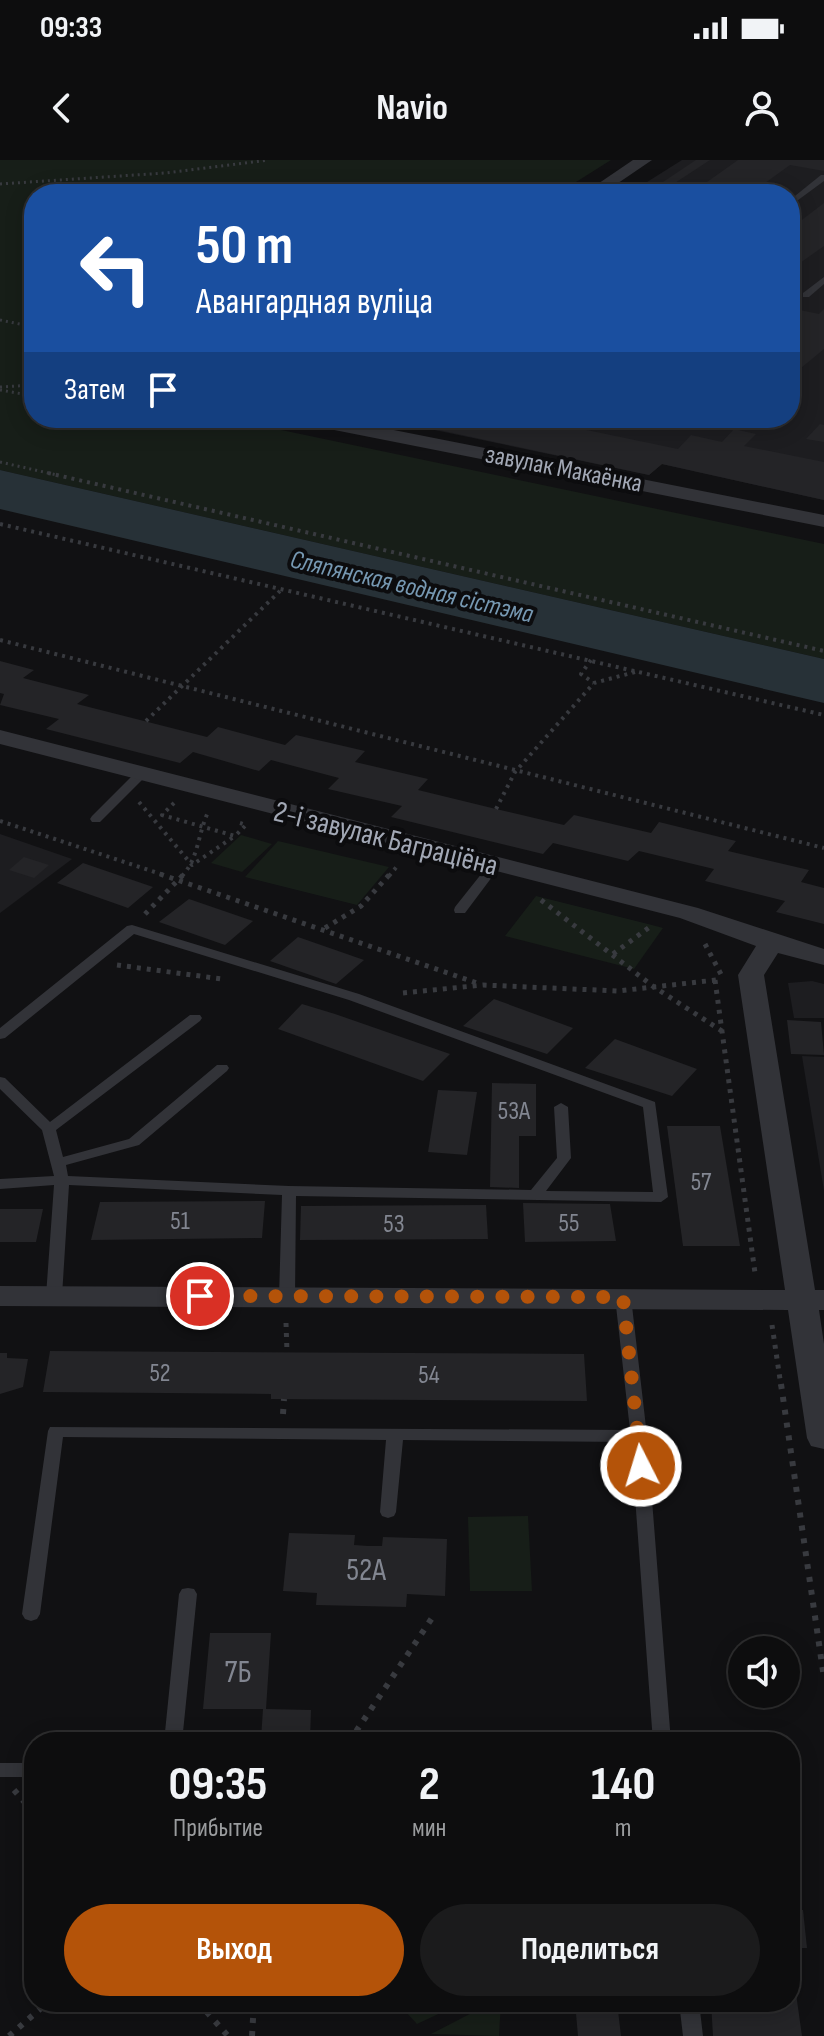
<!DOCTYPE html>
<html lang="ru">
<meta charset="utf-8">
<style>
body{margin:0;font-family:"Sofia Sans Condensed",sans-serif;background:#1b1b1c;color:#f1f3f6;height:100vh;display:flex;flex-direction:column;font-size:30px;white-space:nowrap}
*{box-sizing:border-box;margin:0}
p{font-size:26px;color:#9a9c9e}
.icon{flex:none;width:44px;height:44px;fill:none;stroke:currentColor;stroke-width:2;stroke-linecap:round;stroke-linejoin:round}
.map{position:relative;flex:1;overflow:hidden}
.drawer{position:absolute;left:24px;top:1572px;width:776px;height:280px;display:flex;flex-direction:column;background:#0d0d0e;border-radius:32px;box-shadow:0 4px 20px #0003,0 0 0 2px #2d2d2e}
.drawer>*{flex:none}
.banner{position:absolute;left:24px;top:24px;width:776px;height:244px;border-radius:32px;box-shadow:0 4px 20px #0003,0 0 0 2px #2d2d2e;background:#1a4fa0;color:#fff;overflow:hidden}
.tools{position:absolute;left:728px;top:1476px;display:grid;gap:16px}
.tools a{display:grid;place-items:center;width:72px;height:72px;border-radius:50%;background:#0d0d0e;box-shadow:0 4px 20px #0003,0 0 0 2px #2d2d2e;font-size:40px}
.pin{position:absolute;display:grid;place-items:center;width:68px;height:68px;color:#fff;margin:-34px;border:4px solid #fff;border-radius:50%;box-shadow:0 2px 8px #0007}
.me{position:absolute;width:88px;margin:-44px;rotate:355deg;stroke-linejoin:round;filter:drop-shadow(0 0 6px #0008)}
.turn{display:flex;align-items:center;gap:28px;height:168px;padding:0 40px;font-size:36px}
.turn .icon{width:104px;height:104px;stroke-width:2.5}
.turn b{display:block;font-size:56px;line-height:68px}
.then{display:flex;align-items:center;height:76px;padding:0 40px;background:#0003;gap:16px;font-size:30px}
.eta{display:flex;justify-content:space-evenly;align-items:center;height:136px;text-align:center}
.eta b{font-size:48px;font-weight:700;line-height:56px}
.cta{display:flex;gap:16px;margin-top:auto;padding:16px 40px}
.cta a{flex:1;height:92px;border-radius:48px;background:#b45309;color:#fff;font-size:32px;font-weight:700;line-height:92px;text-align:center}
.cta a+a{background:#1b1b1c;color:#f1f3f6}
.status{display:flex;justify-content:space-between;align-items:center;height:56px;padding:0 40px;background:#0d0d0e;direction:ltr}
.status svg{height:22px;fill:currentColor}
header{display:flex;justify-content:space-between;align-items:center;height:104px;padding:0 40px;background:#0d0d0e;font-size:36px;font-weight:700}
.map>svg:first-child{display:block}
.built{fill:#1d1d20}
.green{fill:#171e18}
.water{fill:#273137}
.building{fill:#242427}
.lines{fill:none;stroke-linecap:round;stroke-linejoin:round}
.path-far3{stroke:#383a3f;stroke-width:3;stroke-dasharray:2 4;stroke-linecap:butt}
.path-far2{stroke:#383a3f;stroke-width:4;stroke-dasharray:3 5;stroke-linecap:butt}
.path-far1{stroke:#383a3f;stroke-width:5;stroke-dasharray:4 6;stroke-linecap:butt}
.path{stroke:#383a3f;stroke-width:6;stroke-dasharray:5 8;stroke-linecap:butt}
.lane{fill:#323338;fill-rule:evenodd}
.street{fill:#323338;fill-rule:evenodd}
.route{stroke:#b45309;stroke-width:14;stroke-dasharray:0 25.2}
.labels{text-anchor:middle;stroke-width:8;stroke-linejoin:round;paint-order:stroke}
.far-street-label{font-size:26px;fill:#a2a8b5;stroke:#0c0c0e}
.far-water-label{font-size:26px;font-style:italic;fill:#7698b2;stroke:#0c0c0e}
.number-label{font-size:26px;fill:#828691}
.street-label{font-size:30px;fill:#a2a8b5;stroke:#0c0c0e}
.near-number-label{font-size:32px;fill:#828691}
</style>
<div class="status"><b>09:33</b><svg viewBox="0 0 49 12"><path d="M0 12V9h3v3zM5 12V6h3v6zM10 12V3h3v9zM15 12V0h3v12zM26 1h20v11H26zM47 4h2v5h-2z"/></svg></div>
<header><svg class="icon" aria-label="back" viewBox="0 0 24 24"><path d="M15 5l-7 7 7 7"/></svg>Navio<svg class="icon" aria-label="person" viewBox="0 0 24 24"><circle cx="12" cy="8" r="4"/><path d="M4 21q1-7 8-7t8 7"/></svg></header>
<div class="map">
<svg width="824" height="1876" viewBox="0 0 824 1876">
<rect width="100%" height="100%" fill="#111113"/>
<g class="built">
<path d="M682,0H824V340L662,304L649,315L377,258H790V34H628Z"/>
<path d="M0,674L72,699L0,753Z"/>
<path d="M812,821L824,824V858H794L788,823Z"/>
<path d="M802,896L824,897V1031Z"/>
</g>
<g class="green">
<path d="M0,0H611L557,34H34V258H224L824,384V499L0,310Z"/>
<path d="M241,675L272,684L242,712L211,703Z"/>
<path d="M278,681L389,707L357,745L245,717Z"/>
<path d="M536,736L652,765L663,768L634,809L505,776Z"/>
<path d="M528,1356L532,1431H470L468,1357Z"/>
<path d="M397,1842H464L417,1864Z"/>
<path d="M493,1842H501L499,1876L431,1874Z"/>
</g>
<path class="water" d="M0,310L824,499V543L0,349Z"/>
<g class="building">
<path d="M696,0H710L658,34H645Z"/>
<path d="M738,0H824V11L790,5L750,34H690Z"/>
<path d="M824,43V86L790,110V69Z"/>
<path d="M790,148L819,154L824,149V189L790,217Z"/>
<path d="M383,258H529L678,289L691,275L722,282L734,269L756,274L744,286L824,302V340L662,304L649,315Z"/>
<path d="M820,264L824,265V282L806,279Z"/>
<path d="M0,501L34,510L23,518L89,535L77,544L207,577L218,567L285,585L296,575L365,591L355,602L428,619L418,630L496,649L564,665L574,655L651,673L659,662L736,681L728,691L809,710L801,722L824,728V764L776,752L785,741L705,721L714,709L639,691L628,701L553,683L543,694L391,657L402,646L328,629L339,618L271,600L259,611L193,592L180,603L46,569L59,559L0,545L4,534L0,533Z"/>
<path d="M24,697L49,705L34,718L9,710Z"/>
<path d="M83,703L153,727L128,748L57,723Z"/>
<path d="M189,739L253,761L225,785L159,762Z"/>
<path d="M298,777L364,800L336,824L270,801Z"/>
<path d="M494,839L573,868L547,894L463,866Z"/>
<path d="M302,844L335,854L450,894L423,921L278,869Z"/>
<path d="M787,860L821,862L824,895L791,894Z"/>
<path d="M615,879L697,909L672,936L585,908Z"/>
<path d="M492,923L536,924V976H519V1028L490,1027Z"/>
<path d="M438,930L477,932L467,995L428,992Z"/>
<path d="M667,966H720L740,1086H683Z"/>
<path d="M265,1041L262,1078L91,1080L100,1042Z"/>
<path d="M523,1043L610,1044L616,1081L525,1082Z"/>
<path d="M486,1045L488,1079L300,1080L301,1046Z"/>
<path d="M0,1049H43L36,1082H0Z"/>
<path d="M50,1191L584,1194L587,1241L271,1239V1234L43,1232Z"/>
<path d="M0,1193H7V1198L28,1199L23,1227L0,1234Z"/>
<path d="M289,1373L355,1375L354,1385L368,1386H382L383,1377L447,1379L445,1436L407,1434L406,1447L316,1445L317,1433L283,1431Z"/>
<path d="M210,1473H271L266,1549L311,1550L310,1580L261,1579L263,1549H203Z"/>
<path d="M790,1750H803L807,1788H790Z"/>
<path d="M790,1791L802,1876H713L711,1842H790Z"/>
<path d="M575,1842H617L621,1876H578Z"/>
</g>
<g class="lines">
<g class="path-far3">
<path d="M0,24L165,13L268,0"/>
<path d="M0,160L34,167"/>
<path d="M0,227L34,225"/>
<path d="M0,230L34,236"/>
<path d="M147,258H183"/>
<path d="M254,258L285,265"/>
<path d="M0,302L57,315"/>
</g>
<g class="path-far2">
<path d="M48,313L824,491"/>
<path d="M0,364L824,555"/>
<path d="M0,480L824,688"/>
<path d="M591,500L581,514L594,523"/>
<path d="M146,561L280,431"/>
<path d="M139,642L192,705L235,676"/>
<path d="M174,643L162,655L235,676L246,665L240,663"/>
<path d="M496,649L515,612L594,523L635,512"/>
<path d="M0,661L167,716"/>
<path d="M182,716C199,698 198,672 209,650"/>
<path d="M389,716L399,704"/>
</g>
<g class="path-far1">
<path d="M160,714L480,824"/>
<path d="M541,740L654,827L722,871"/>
<path d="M145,754L184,714"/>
<path d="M325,768L361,746L390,714"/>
<path d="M705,784L723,818"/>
<path d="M613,794L651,766"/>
<path d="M117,805L222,819"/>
<path d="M715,820L755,1113H752"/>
<path d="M403,833L483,825L618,831L716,820"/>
<path d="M286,1163L287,1192"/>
<path d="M772,1165L781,1226"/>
</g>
<g class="path">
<path d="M781,1224L824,1518"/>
<path d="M283,1254L284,1239"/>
<path d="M349,1582L434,1455"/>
<path d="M14,1630L34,1653"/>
<path d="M198,1842L228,1876"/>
<path d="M9,1876L48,1842"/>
<path d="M252,1876L254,1842"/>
</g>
<g class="lane">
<path d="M821,15H824V21L790,46V40Z"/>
<path d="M824,117V124L809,137H803V133Z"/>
<path d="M140,611L144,612V618L100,662H92L90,659L92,656L136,612Z"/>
<path d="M494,702L500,706L498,709L465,753H455L454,750L455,747L490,703Z"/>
<path d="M132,765L359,834L655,942L668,1037L661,1042L296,1036L295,1137L287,1142L279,1137L282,1035L69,1025L62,1136L59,1140H49L46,1136L54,1025L0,1029V1019L54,1016L42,970L0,929V917L5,918L50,962L190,855H200L202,858L200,861L56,970L63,997L129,979L217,905H227L229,908L227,911L139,985L66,1005L68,1016L289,1026L531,1030L557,998L554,947L561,943L568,947L571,998L546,1031L653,1032L643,947L349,840L134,774L5,878L0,879V868L127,766Z"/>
<path d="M623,1132L631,1137L647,1276L671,1582H653L631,1282L403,1280L396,1352L394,1356L388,1358L382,1356L380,1352L386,1280L63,1277L40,1454L37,1459L31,1461L25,1459L22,1454L48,1271L50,1267L630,1270L615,1137Z"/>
<path d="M188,1428L194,1429L197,1434L182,1582H164L179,1434L182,1429Z"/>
<rect x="0" y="1603" width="34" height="14"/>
<path d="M679,1842H699L703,1876H683Z"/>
</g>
<g class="street">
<path d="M633,0H652L602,34H583Z"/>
<path d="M295,258H333L824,355V367L304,264Z"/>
<path d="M0,570L698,748L824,789V805L778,793L764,815L815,1130H824V1150H819L824,1184V1289L811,1286L807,1278L788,1150L0,1146V1126L785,1130L738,815L756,786L680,758L0,584Z"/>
</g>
</g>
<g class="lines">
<path class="route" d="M200,1136L623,1137L641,1306"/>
</g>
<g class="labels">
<g class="far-street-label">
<text transform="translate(564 308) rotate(11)" y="9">завулак Макаёнка</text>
</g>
<g class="far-water-label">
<text transform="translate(412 426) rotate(13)" y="9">Сляпянская водная сістэма</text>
</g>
<g class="number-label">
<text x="514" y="959">53А</text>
<text x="701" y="1030">57</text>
<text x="180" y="1069">51</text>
<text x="569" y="1071">55</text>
<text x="394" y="1072">53</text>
<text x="160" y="1221">52</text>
<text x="429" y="1223">54</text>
</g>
<g class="street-label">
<text transform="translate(386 678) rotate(14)" y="10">2-і завулак Баграціёна</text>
</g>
<g class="near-number-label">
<text x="366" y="1420">52А</text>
<text x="238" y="1522">7Б</text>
</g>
</g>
</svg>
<div class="tools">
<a><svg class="icon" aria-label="sound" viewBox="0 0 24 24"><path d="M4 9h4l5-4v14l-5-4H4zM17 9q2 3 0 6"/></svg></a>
</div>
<div class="pin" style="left:200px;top:1136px;background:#d93025"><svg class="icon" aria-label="arrive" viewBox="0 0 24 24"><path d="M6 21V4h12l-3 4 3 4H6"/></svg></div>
<svg class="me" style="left:641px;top:1306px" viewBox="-20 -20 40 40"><circle r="17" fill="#b45309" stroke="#fff" stroke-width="3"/><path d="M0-11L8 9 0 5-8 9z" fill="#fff"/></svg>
<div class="banner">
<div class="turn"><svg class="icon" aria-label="left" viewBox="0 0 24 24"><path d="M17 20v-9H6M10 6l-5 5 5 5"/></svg><div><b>50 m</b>Авангардная вуліца</div></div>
<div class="then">Затем<svg class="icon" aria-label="arrive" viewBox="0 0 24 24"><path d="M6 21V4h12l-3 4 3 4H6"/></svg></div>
</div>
<section class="drawer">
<div class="eta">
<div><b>09:35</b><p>Прибытие</p></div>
<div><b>2</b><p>мин</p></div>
<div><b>140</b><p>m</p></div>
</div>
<div class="cta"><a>Выход</a><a>Поделиться</a></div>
</section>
</div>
